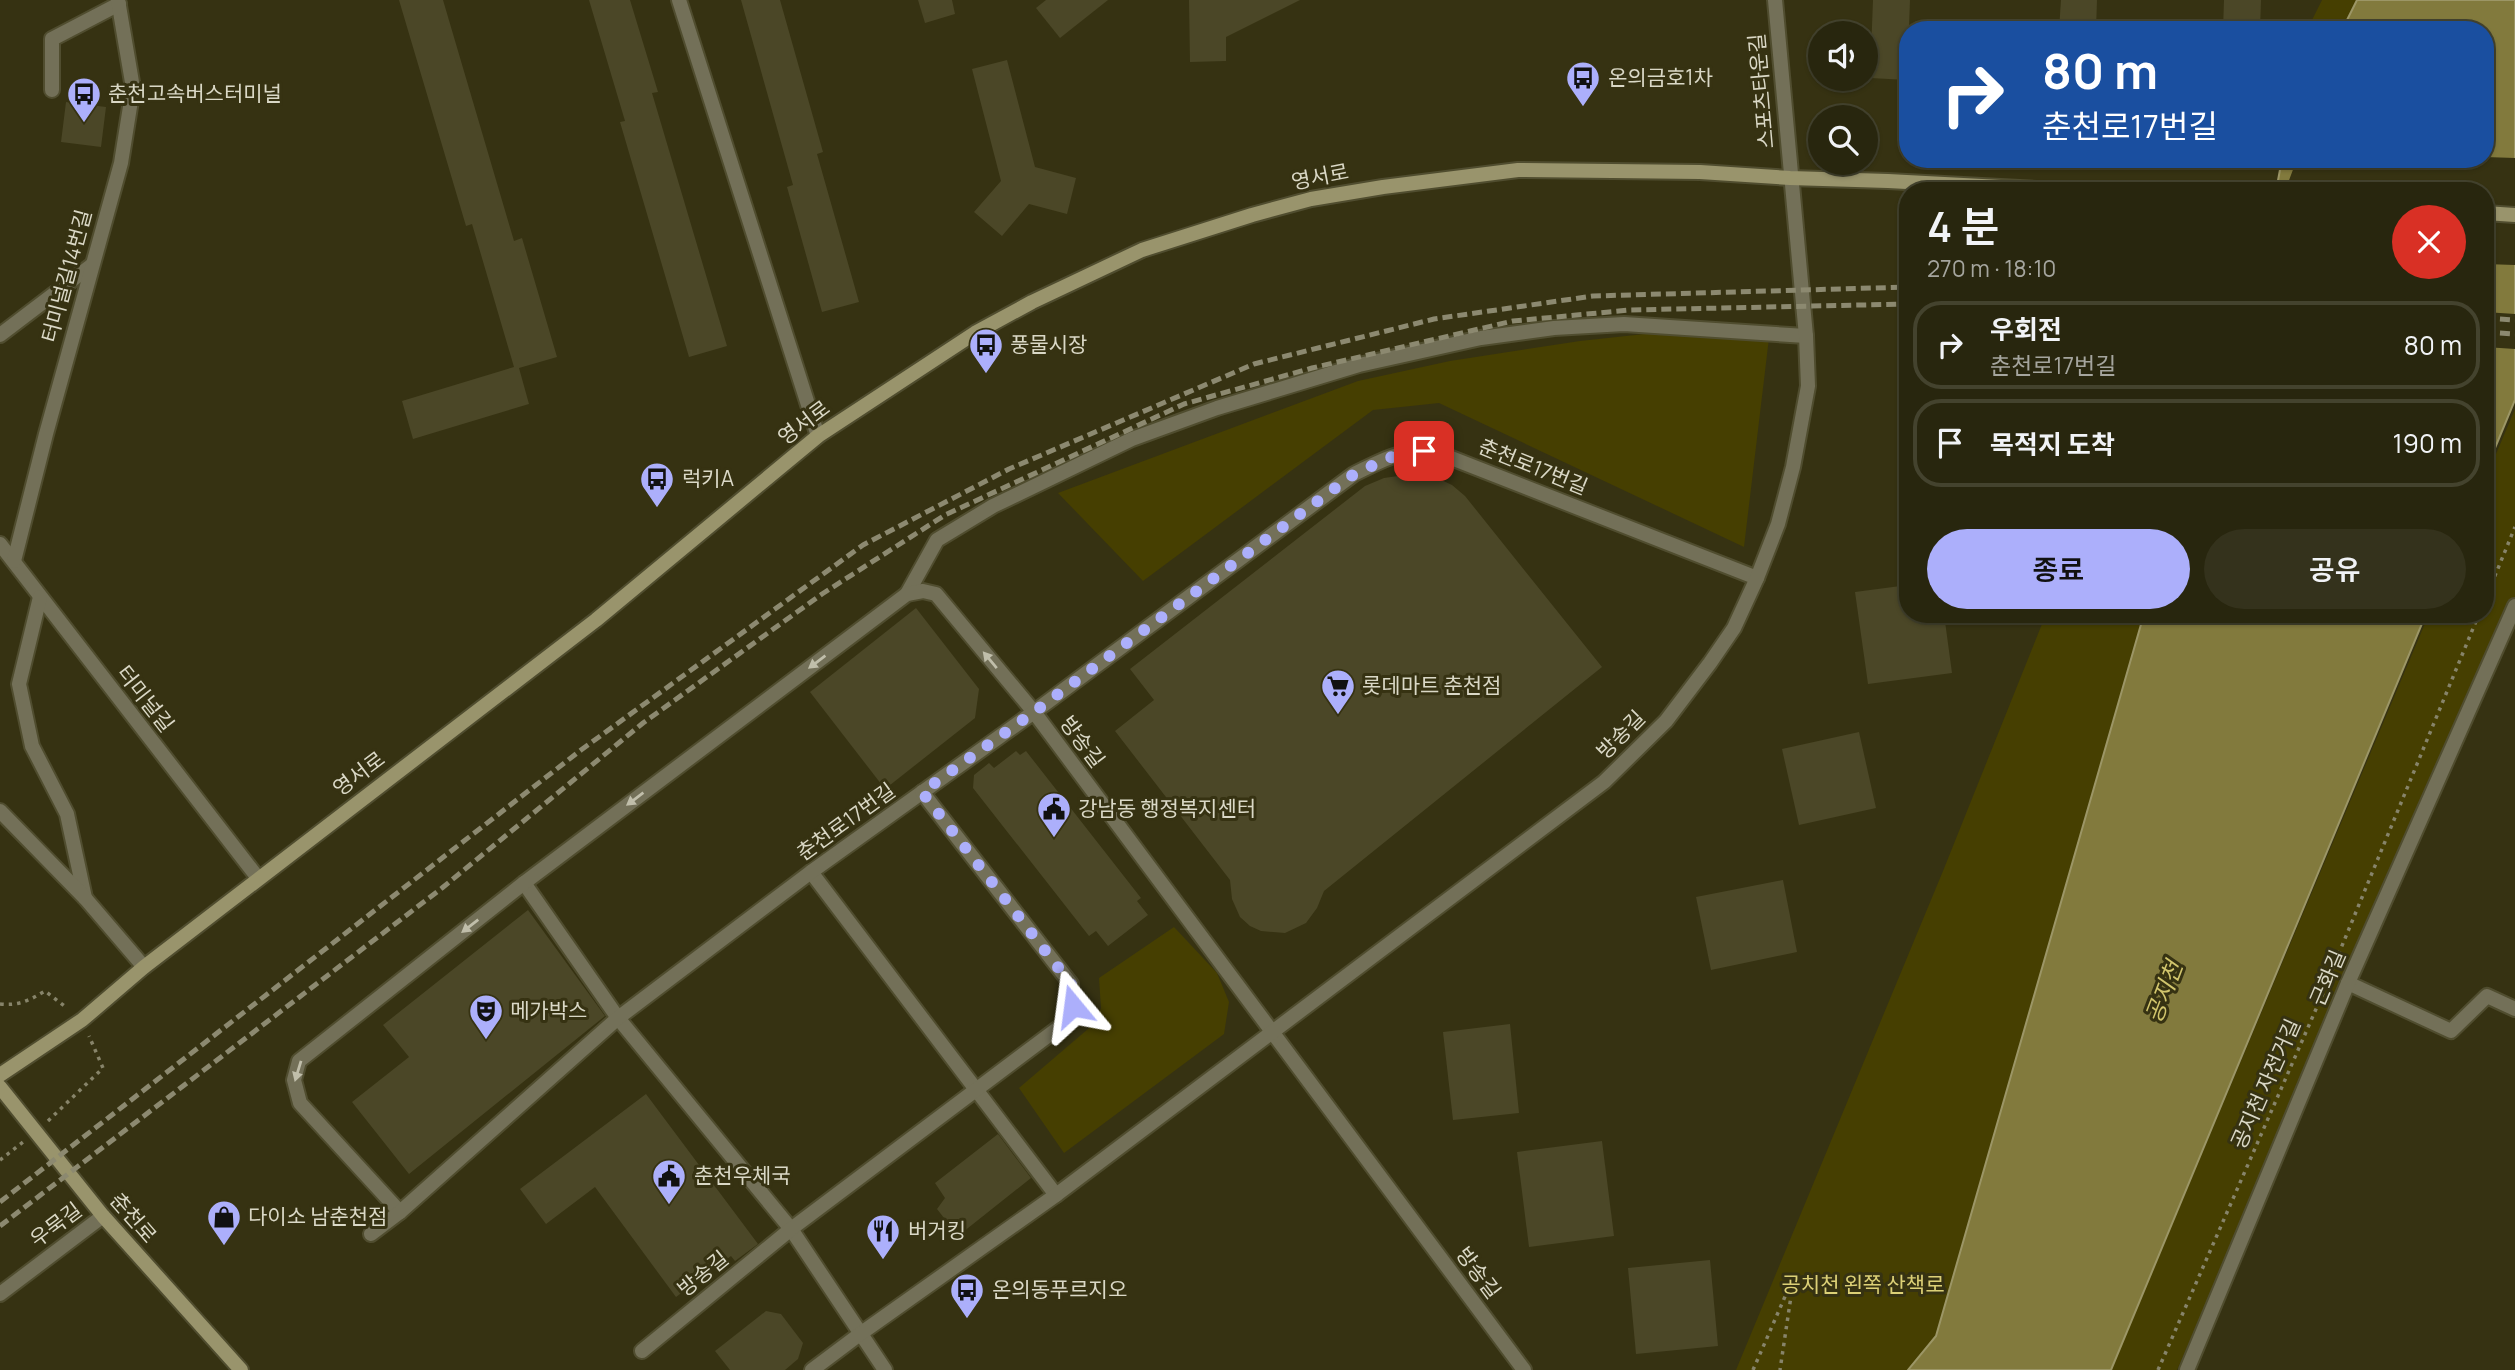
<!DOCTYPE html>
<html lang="ko">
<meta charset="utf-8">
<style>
body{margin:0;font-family:Manrope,"Noto Sans KR",sans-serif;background:#34321c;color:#f1f3f6;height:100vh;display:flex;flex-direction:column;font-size:26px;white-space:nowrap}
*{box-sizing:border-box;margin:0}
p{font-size:23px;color:#a5a59e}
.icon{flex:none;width:38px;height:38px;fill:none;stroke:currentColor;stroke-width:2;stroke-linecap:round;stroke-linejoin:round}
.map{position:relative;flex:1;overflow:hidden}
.sheet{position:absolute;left:1899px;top:182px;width:595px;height:441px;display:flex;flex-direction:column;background:#28260e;border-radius:28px;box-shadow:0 2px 5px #0004,0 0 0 2px #44432e}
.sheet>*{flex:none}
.banner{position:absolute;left:1899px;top:21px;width:595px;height:147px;border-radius:28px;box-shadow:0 2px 5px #0004,0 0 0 2px #44432e;background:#1a4fa0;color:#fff;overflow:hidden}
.fabs{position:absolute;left:1808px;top:21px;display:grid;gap:14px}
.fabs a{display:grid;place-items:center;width:70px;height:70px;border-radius:50%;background:#28260e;box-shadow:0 2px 5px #0004,0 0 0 2px #44432e;font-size:35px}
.pin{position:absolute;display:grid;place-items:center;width:60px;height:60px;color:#fff;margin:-30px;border-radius:14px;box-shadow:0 4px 10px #0006}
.me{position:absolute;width:77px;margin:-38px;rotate:344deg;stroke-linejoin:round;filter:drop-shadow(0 0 5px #0008)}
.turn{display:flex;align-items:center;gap:24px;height:147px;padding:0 28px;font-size:32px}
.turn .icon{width:91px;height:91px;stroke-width:2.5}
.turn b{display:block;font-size:49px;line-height:60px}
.round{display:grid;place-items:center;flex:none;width:74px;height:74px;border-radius:37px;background:#34321c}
.head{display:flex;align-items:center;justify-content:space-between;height:119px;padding:0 28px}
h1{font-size:42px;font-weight:600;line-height:52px}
.action{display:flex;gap:14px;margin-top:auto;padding:14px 28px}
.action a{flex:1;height:80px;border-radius:42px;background:#acaffb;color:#111;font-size:28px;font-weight:600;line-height:80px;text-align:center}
.action a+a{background:#34321c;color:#f1f3f6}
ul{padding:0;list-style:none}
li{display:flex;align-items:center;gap:21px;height:88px;margin:0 14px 10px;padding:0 14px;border:4px solid #44432e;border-radius:28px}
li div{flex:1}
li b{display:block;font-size:26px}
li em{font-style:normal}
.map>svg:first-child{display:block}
.green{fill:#463f01}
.water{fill:#827a3d;stroke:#9c9666;stroke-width:2}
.pier{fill:#363212}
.building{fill:#4b4727}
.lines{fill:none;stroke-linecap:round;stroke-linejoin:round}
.street-casing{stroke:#504d2f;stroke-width:18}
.secondary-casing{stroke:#504d2f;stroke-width:18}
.path{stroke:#87846a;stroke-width:3.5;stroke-dasharray:3.5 5;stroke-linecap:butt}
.street{stroke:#737058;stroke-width:14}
.secondary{stroke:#99946c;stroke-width:14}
.rail{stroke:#8c8970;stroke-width:5;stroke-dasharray:10 5;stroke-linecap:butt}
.oneway{fill:#c0beaa}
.route{stroke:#acaffb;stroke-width:12;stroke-dasharray:0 21.6}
.labels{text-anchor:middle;stroke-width:6;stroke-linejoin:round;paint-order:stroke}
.poi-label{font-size:21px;fill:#dad8c6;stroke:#363212;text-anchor:start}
.street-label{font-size:21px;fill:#dad8c6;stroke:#363212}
.park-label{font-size:21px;fill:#dcd076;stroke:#363212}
.water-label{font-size:23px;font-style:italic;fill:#d2c66d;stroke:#363212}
</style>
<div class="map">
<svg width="2515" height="1370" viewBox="0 0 2515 1370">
<rect width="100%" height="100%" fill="#363212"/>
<g class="green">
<path d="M2322,0H2357L2342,30H2307Z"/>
<path d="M1691,329L1769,338L1744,547L1439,403L1373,410L1143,581L1058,493L1358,381L1450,361L1580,341Z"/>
<path d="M2515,409V606L2177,1370H2111L2429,614H2485V480Z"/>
<path d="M2046,614H2144L1936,1336L1908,1370H1736L1943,871Z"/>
<path d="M1174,927L1217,973L1229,1002L1224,1034L1064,1153L1019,1088L1095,1023L1101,1008L1099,978Z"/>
</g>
<g class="water">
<path d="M2357,0H2515V400L2485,472V191H2276L2282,159H2485V30H2342Z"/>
<path d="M2144,614H2426L2111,1370H1908L1936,1336Z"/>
</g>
<g class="pier">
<path d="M2485,157L2515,158V265L2485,264V191H2285L2297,159H2485Z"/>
<path d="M2485,312L2515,314V349L2485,347Z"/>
</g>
<g class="building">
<path d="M399,0H443L514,241L522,238L557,357L519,368L529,404L413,439L402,401L514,367L472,224L466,226Z"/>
<path d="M589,0H630L658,92L652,93L727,346L689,357L620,122L625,121Z"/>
<path d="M741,0H780L823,152L817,154L859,302L822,312L787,187L793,185Z"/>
<path d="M918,0H952L955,14L925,23Z"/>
<path d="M1046,0H1108L1060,38L1036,8Z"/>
<path d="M1189,0H1300L1226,37V61L1190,62Z"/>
<path d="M1873,0H1910L1907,80L1870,78Z"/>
<path d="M2061,0H2097L2096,30H2059Z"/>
<path d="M2224,0H2261L2260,30H2223Z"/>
<path d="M1007,60L1035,167L1076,178L1067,214L1029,204L1002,236L974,212L1001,181L972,69Z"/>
<path d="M66,102L106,107L101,147L61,142Z"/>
<path d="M1412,474L1437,478L1452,485L1465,496L1602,667L1324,891L1317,908L1306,923L1285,933L1261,931L1250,926L1240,917L1232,899L1230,880L1115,731L1154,700L1130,669L1365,486L1384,478Z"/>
<path d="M1908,585V614H1944L1952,673L1868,684L1855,592Z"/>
<path d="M916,608L979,689L975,718L885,789L810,692Z"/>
<path d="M1859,732L1876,808L1799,825L1782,749Z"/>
<path d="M1016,751L1020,755L1026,751L1141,898L1137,901L1148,915L1108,946L1096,931L1089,936L973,788L974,775L989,763L994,768Z"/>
<path d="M1783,880L1797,952L1711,970L1696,897Z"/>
<path d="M528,910L605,1016L409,1174L352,1102L409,1057L383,1025Z"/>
<path d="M1510,1024L1519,1113L1453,1120L1443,1032Z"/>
<path d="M646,1094L758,1244L735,1261L731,1256L676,1297L595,1187L546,1224L520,1189Z"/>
<path d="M998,1134L1031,1178L958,1236L937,1209L945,1198L935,1183Z"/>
<path d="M1602,1141L1614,1236L1529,1247L1517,1152Z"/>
<path d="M1710,1260L1718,1346L1636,1354L1628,1268Z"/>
<path d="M766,1311L781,1314L803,1343L798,1359L785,1370H730L715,1351Z"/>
</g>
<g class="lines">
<g class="street-casing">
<g id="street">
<path d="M679,0L818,436"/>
<path d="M52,90V39L119,4"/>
<path d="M0,335L92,265"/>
<path d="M0,544L258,878"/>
<path d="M14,561L46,434L121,163L133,88L118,0"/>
<path d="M907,594L937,540L993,506L1132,439L1217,408L1359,365L1481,338L1554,328L1624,324L1806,336"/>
<path d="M40,597L19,684L32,746L67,814L85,898"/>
<path d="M0,811L85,898L144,967"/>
<path d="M811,872L1056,1195"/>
<path d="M524,883L618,1018L791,1229L885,1370"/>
<path d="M2348,983L2451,1031L2487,996L2515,1009"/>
<path d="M400,1212L300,1103L294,1080L299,1061L524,883L907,594L923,591L936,594L1034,712L1524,1370"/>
<path d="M371,1234L400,1212L618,1018L811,872L1034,712L1354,474C1385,459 1405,446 1441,454L1757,578"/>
<path d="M0,1294L103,1216"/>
<path d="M642,1351L791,1229L1061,1026L1073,1006L1071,984L922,792"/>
<path d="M812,1370L860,1334L1056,1195L1604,782L1666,721L1710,663L1734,628L1757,578L1778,524L1793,467L1808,386L1806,336L1775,0"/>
<path d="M2187,1370L2348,983L2515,606"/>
</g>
</g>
<g class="secondary-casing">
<g id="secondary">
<path d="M2485,213L2515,215"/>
<path d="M0,1075L82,1020L144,967L596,620L818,436L975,333L1032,302L1142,250L1252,215L1311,199L1383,187L1518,170L1700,172L1790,178L1888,181L2076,191"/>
<path d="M0,1087L103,1216L241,1370"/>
</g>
</g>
<g class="path">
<path d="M2485,600L2515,527"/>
<path d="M2332,970L2479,614"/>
<path d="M0,1004C19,1006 30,1000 45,991L67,1008"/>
<path d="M48,1121L103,1068L89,1036"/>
<path d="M0,1160L23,1142"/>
<path d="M1753,1370L1794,1276L1780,1370"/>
<path d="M2158,1370L2327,984"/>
</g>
<use href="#street" class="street"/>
<use href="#secondary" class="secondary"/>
<g class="rail">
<path d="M2485,318L2515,320"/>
<path d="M2485,332L2515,334"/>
<path d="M0,1202L581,750L863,545L1009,469L1254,364L1434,319L1593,296L1908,287"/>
<path d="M0,1226L442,888L643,723L822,594L945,515L1184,404L1312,368L1513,321L1630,310L1908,304"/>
</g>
</g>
<defs><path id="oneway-solid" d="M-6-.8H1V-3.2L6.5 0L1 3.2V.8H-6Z" transform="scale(1.75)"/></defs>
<g class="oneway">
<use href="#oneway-solid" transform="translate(990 660) rotate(-130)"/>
<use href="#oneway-solid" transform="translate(817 662) rotate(143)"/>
<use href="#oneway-solid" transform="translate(635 799) rotate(143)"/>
<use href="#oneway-solid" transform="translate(470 926) rotate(142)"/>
<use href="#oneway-solid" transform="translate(298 1071) rotate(107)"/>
</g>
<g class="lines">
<path class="route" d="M1073,1006L1071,984L922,792L1034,712L1354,474L1403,452L1424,451"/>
</g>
<defs>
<g id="bus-pin" transform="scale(1.75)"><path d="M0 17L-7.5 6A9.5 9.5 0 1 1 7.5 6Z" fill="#acaffb" stroke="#363212"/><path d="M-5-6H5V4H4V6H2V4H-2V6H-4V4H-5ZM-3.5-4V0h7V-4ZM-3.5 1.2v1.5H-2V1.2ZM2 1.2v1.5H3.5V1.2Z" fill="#111"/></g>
<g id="supermarket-pin" transform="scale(1.75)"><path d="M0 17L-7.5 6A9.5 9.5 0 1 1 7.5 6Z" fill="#acaffb" stroke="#363212"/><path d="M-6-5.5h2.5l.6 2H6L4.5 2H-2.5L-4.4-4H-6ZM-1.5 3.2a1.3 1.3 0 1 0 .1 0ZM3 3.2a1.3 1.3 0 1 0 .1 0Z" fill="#111"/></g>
<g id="civic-pin" transform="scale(1.75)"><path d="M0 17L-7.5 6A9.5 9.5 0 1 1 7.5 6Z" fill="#acaffb" stroke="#363212"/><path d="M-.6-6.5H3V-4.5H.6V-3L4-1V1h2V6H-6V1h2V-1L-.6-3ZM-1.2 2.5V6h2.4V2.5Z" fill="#111"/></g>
<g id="theatre-pin" transform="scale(1.75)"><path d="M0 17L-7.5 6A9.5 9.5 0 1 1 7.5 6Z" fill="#acaffb" stroke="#363212"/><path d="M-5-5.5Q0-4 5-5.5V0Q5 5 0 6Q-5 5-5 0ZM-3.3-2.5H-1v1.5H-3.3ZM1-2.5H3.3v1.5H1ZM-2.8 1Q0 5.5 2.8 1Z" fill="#111"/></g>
<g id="shop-pin" transform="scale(1.75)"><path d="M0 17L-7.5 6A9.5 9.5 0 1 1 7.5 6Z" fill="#acaffb" stroke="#363212"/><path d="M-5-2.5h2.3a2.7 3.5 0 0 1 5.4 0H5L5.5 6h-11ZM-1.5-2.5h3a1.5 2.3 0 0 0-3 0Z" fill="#111"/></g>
<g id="restaurant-pin" transform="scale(1.75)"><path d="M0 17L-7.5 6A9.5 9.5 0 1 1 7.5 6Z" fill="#acaffb" stroke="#363212"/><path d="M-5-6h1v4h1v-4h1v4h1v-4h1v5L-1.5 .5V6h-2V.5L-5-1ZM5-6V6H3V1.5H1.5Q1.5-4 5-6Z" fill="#111"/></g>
</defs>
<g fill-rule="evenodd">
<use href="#bus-pin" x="1583" y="78"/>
<use href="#bus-pin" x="84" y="94"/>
<use href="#bus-pin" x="986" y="345"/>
<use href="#bus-pin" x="657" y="479"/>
<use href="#supermarket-pin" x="1338" y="686"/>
<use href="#civic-pin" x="1054" y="809"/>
<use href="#theatre-pin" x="486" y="1011"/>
<use href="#civic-pin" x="669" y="1176"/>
<use href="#shop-pin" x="224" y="1217"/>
<use href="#restaurant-pin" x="883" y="1231"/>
<use href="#bus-pin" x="967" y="1290"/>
</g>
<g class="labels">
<g class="poi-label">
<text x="1608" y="85">온의금호1차</text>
<text x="108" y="101">춘천고속버스터미널</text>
<text x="1010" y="352">풍물시장</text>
<text x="682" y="486">럭키A</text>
<text x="1362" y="693">롯데마트 춘천점</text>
<text x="1078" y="816">강남동 행정복지센터</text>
<text x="510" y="1018">메가박스</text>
<text x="694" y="1183">춘천우체국</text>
<text x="248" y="1224">다이소 남춘천점</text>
<text x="908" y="1238">버거킹</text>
<text x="992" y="1297">온의동푸르지오</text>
</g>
<g class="street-label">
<text transform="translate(1762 91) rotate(-95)" y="7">스포츠타운길</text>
<text transform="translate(1320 177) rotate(-11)" y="7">영서로</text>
<text transform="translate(67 276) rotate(-75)" y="7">터미널길14번길</text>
<text transform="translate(804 423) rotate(-37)" y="7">영서로</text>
<text transform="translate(1533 467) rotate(22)" y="7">춘천로17번길</text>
<text transform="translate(145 699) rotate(52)" y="7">터미널길</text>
<text transform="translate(1621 735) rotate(-45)" y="7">방송길</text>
<text transform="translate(1082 742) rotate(53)" y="7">방송길</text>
<text transform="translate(359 774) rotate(-37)" y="7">영서로</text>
<text transform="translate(846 822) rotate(-36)" y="7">춘천로17번길</text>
<text transform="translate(2328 978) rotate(-67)" y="7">근화길</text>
<text transform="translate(2266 1084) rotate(-66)" y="7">공지천 자전거길</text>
<text transform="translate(133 1218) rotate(49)" y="7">춘천로</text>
<text transform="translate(56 1225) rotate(-37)" y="7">우묵길</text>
<text transform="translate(1478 1273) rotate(53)" y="7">방송길</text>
<text transform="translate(703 1274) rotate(-39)" y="7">방송길</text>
</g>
<g class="park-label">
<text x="1863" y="1292">공치천 왼쪽 산책로</text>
</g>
<g class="water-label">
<text transform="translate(2164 992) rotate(-69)" y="8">공지천</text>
</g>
</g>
</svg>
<div class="fabs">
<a><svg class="icon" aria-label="sound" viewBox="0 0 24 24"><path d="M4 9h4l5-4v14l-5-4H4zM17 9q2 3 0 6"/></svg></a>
<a><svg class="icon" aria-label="search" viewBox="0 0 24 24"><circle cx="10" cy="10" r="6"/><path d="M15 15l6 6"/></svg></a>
</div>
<div class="pin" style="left:1424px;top:451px;background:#d93025"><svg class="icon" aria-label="arrive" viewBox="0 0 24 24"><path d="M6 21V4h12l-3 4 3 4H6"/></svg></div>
<svg class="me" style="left:1073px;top:1006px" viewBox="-20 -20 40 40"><path d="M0-17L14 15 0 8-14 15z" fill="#acaffb" stroke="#fff" stroke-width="4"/></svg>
<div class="banner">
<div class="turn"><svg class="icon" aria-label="right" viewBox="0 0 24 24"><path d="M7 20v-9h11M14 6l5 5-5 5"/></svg><div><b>80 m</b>춘천로17번길</div></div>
</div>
<section class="sheet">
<div class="head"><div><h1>4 분</h1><p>270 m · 18:10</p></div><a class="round" style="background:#d93025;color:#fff"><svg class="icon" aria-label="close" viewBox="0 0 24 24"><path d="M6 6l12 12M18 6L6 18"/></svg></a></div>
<ul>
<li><svg class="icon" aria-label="right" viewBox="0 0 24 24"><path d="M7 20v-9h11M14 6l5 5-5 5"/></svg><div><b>우회전</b><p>춘천로17번길</p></div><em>80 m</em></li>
<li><svg class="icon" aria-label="arrive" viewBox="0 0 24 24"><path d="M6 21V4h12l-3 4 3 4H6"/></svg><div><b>목적지 도착</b></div><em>190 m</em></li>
</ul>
<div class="action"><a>종료</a><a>공유</a></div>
</section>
</div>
